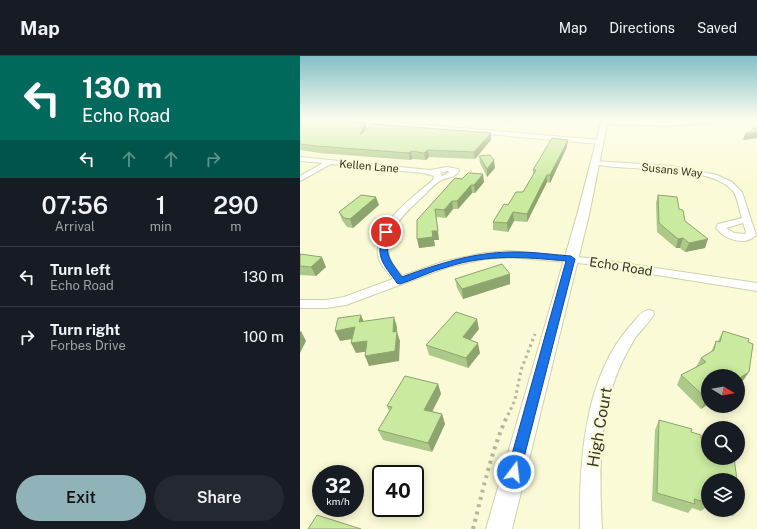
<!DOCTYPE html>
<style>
body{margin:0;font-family:"Public Sans",sans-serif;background:#242831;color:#f1f3f6;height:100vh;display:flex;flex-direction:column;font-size:15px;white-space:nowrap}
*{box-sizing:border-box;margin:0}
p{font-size:13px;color:#9ea1a6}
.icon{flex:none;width:22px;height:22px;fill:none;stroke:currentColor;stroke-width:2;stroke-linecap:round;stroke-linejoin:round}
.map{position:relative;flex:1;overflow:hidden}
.details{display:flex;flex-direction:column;background:#171b24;width:300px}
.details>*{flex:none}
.banner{background:#00695c;color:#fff;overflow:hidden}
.needle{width:26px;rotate:101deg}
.fabs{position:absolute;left:401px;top:313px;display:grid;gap:8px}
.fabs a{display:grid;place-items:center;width:44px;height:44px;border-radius:50%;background:#171b24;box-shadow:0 2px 10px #0003;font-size:20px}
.speed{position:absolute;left:12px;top:409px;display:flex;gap:8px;font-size:20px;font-weight:700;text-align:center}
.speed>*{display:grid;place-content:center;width:52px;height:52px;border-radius:50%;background:#171b24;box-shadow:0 2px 10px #0003;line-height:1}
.speed small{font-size:10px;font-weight:400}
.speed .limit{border:2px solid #111;border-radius:6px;background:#fff;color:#111}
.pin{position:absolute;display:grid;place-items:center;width:34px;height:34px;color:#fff;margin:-17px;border:2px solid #fff;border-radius:50%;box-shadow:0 1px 4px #0007}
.me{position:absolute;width:44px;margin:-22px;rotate:15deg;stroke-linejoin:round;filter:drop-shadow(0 0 3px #0008)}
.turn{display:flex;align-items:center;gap:14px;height:84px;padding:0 16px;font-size:18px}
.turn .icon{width:52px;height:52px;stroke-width:2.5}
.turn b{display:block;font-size:28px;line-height:34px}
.lanes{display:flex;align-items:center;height:38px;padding:0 16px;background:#0003;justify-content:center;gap:20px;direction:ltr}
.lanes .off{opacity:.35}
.eta{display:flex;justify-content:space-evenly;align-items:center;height:68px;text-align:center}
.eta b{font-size:24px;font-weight:600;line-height:28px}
.primary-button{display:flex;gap:8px;margin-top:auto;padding:8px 16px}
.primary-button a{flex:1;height:46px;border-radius:24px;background:#90b3ba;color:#111;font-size:16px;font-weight:600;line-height:46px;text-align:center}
.primary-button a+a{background:#242831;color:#f1f3f6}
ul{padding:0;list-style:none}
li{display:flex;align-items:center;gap:12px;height:60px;padding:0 16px;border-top:1px solid #363941}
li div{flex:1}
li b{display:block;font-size:15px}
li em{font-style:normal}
header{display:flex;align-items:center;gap:24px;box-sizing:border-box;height:56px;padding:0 20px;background:#171b24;border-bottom:1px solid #363941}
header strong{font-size:19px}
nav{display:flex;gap:22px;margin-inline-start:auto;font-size:14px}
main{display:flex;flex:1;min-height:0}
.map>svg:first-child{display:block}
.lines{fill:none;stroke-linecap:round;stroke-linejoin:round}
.minor-casing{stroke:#d0d0ac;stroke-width:2}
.tertiary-casing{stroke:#d0d0ac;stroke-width:2}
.path-far1{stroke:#b6b699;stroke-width:3;stroke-dasharray:2.5 3.5;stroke-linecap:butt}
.path{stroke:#b6b699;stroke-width:4;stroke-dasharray:3 4.5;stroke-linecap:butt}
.minor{fill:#fff;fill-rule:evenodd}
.tertiary{fill:#fff;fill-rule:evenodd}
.wall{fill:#adc989}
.shaded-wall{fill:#8da46f}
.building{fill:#c9ea9f;stroke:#8da46f}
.route{fill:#1a73e8;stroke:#114b97}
.labels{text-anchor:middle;stroke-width:4;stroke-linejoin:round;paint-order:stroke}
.far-street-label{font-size:11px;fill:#373729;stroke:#fbfad6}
.street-label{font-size:13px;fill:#373729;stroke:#fbfad6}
.near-street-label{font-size:16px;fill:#373729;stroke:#fbfad6}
</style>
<header>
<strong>Map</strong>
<nav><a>Map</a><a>Directions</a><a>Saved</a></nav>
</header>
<main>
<section class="details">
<div class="banner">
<div class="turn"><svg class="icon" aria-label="left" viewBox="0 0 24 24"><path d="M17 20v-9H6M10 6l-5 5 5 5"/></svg><div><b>130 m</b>Echo Road</div></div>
<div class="lanes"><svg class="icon" aria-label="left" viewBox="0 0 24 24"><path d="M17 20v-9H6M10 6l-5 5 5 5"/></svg><svg class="icon off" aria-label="ahead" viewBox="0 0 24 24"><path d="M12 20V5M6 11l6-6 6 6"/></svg><svg class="icon off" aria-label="ahead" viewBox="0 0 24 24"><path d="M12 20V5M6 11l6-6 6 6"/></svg><svg class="icon off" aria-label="right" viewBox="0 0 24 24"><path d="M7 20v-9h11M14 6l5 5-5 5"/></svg></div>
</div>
<div class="eta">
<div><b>07:56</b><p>Arrival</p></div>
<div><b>1</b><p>min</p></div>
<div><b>290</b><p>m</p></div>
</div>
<ul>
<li><svg class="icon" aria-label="left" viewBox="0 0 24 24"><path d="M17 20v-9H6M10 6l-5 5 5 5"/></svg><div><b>Turn left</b><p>Echo Road</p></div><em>130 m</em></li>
<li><svg class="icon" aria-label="right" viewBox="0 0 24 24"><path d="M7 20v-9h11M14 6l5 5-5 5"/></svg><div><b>Turn right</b><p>Forbes Drive</p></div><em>100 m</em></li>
</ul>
<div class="primary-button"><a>Exit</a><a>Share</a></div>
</section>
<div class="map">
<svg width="457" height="473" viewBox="0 0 457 473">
<rect width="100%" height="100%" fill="#fbfad6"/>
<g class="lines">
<g class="minor-casing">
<g id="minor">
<path d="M36,63H56L300,84L303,86L300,88L39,65Z"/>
<path d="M411,63H431L428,65L371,70L305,68L302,66L305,64L371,66Z"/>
<path d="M0,101L130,114L147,111L158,113L159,115C152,124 148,120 140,125C133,129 125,139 118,145C102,160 82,179 90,203C92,209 98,215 102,220L145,205L185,197L209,195L288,202L457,227V235L288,208L209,201L185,203L148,211L46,249L26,252H0V244H26L44,241L93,223C88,217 81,210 79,203C70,171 112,142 133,124L134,120L123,117L31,108L0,125V120L23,107L0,105ZM147,115L150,116L142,120L140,117Z"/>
<path d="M295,105L372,110L417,119L432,126L442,136L456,179C445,191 424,183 416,172L418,168L442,162C439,154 438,142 433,135C409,107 327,116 293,108L292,107ZM443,167L446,176L445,178L434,177L426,172Z"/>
<path d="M348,254L353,255L354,258C349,267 341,274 335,282C331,289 327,296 323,304C298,355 299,417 302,473H280C279,406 284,322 330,270C336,264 340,256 348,254Z"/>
</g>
</g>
<g class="tertiary-casing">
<path id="tertiary" d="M302,63H308L289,159L212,473H186L277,159Z"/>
</g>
<path class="path-far1" d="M208,359L215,344L221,314L235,278"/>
<path class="path" d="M173,473C183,434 191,395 208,358"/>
<use href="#minor" class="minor"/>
<use href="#tertiary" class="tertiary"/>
</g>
<g class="wall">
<path d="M0,63L67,73L191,84L175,103L129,101L126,104L112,103L110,104L20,97L0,94Z"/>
<path d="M202,63H216L215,66H202Z"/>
<path d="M267,91L250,127L247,126L227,166L214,165L208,176L193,174V166L208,149L223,136L233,120V114Z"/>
<path d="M179,100L195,112L187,121L180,107Z"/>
<path d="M162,123L184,126L175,137H172L158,153H153L146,162L136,161L139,184H134L135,190L119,192L117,164Z"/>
<path d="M358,139L379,153L385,165L405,192L385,196L380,192H376L357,176L356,147Z"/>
<path d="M79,149L53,172L47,171L42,164L39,156Z"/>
<path d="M0,198L26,211L16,220L0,219Z"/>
<path d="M210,218V228L163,243L157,232L155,223Z"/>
<path d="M179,273L170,284L180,297L168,312L129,299L126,289Z"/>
<path d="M423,275L442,326L401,353L377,329L381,319L396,311L401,302L411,296L416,285H418Z"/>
<path d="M138,328L141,338L132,355L142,358L145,368L132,396L83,384L78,374L89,355L87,350Z"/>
<path d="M359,364L391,376L408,424V453L405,452L401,455L392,452L388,457L352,445L355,374Z"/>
<path d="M438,431L441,452L433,460L413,454H438Z"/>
</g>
<g class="shaded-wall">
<path d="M65,67L67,73L60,79Z"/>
<path d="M457,76V82L443,84L445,78Z"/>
<path d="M191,77V84L175,103L174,96Z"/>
<path d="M268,84L267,91L250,127V119Z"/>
<path d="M128,94L129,101L126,104L124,97Z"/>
<path d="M111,95L112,103L110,104L109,97Z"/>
<path d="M194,104L195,112L187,121V113Z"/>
<path d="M183,118L184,126L175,137L174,129Z"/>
<path d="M247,119V126L227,166V158Z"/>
<path d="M171,129L172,137L158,153L157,145Z"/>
<path d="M76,141L79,149L53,172L50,163Z"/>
<path d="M152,145L153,153L146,162L144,154Z"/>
<path d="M135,153L139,184H134L135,190L119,192L117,183L132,175Z"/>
<path d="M213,156L214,165L208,176L207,167Z"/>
<path d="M383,182L380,192H376L378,183Z"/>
<path d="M408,183L405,192L385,196L389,187Z"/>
<path d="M22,201L26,211L16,220L11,211Z"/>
<path d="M210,218V228L163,243L162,233Z"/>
<path d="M61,259L65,269L59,266Z"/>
<path d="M94,261L97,271V276L100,285L99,305L69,310L65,300L93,276Z"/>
<path d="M177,263L179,273L164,292L163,281Z"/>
<path d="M55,271L59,282L40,285L35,275Z"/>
<path d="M1,275L6,285L0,297V276Z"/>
<path d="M67,285L71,295L56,297L51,287Z"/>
<path d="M178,287L180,297L168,312L166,302Z"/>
<path d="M449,316L442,326L438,329V323Z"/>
<path d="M138,328L141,338L128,364L124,354Z"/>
<path d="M408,342V348L401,353L407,343Z"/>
<path d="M142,358L145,368L132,396L128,387Z"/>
</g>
<g class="building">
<path d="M0,63H18L65,67L60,79L73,68L191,77L174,96L128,94L124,97L111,95L109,97L17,90L0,88Z"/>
<path d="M457,71V76L445,78Z"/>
<path d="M252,82L268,84L250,119H247L227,158L213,156L207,167L193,166L204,148L208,149L216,136H223L236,114H233Z"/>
<path d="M190,99L194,104L187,113L179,100Z"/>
<path d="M168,117L183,118L174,129H171L157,145H152L144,154L135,153L138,175H132L133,181L117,183V164L155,122L162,123Z"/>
<path d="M61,139L76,141L50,163L44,162L39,156Z"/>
<path d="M358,139L377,141L379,153L383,154L385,165L408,183L389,187L383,182L378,183L359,167Z"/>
<path d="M0,198L22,201L11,211L0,210Z"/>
<path d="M202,208L210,218L162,233L155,223Z"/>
<path d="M156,256L177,263L163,281L178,287L166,302L126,289Z"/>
<path d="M61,259L59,266L94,261L93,276L97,275L95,295L65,300L67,285L51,287L55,271L35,275L38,262Z"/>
<path d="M423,275L449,283L448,286L453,288L449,316L438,323V320H408V342L407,343L381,319L406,306L401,302L414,294L416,285L420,286Z"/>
<path d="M105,320L138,328L124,354L142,358L128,387L78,374L92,351L87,350Z"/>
<path d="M359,364L392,373L391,376L401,379V382L408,384V402H434L437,424H408V447L394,443L395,448L357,437Z"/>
<path d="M438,431L441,452L438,451Z"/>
<path d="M17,459L61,473H8Z"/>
</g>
<linearGradient id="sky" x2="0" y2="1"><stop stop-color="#83bfc8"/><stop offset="0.49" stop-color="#fdfded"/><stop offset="1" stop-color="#fdfded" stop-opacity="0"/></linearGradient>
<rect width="457" height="129" fill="url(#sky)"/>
<path class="route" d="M86,174L90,176C84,199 89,203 102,221C140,207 178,195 219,196C236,196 254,199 271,200L275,203L219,421L214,423L209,421L207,416L266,205C224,201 188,198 147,211C131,215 116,223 100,228L97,227C83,207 75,202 83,176Z"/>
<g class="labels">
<g class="far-street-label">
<text transform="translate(69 110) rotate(5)" y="4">Kellen Lane</text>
<text transform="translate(372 114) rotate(6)" y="4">Susans Way</text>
</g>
<g class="street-label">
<text transform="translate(321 210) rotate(9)" y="5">Echo Road</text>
</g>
<g class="near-street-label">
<text transform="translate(299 371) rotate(-80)" y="6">High Court</text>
</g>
</g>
</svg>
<div class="fabs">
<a><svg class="needle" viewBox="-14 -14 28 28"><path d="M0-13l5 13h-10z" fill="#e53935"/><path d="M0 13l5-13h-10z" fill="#9ea1a6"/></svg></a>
<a><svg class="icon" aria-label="search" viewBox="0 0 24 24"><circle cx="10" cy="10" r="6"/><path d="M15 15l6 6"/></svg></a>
<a><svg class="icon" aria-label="layers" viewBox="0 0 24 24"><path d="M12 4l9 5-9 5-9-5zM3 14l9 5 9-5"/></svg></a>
</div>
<div class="speed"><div>32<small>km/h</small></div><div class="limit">40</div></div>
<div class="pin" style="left:86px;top:176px;background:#d93025"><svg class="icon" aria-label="arrive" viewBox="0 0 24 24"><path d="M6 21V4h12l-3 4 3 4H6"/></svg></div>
<svg class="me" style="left:214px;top:416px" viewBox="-20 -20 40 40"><circle r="17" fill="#1a73e8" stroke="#fff" stroke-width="3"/><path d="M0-11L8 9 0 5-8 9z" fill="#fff"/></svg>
</div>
</main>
